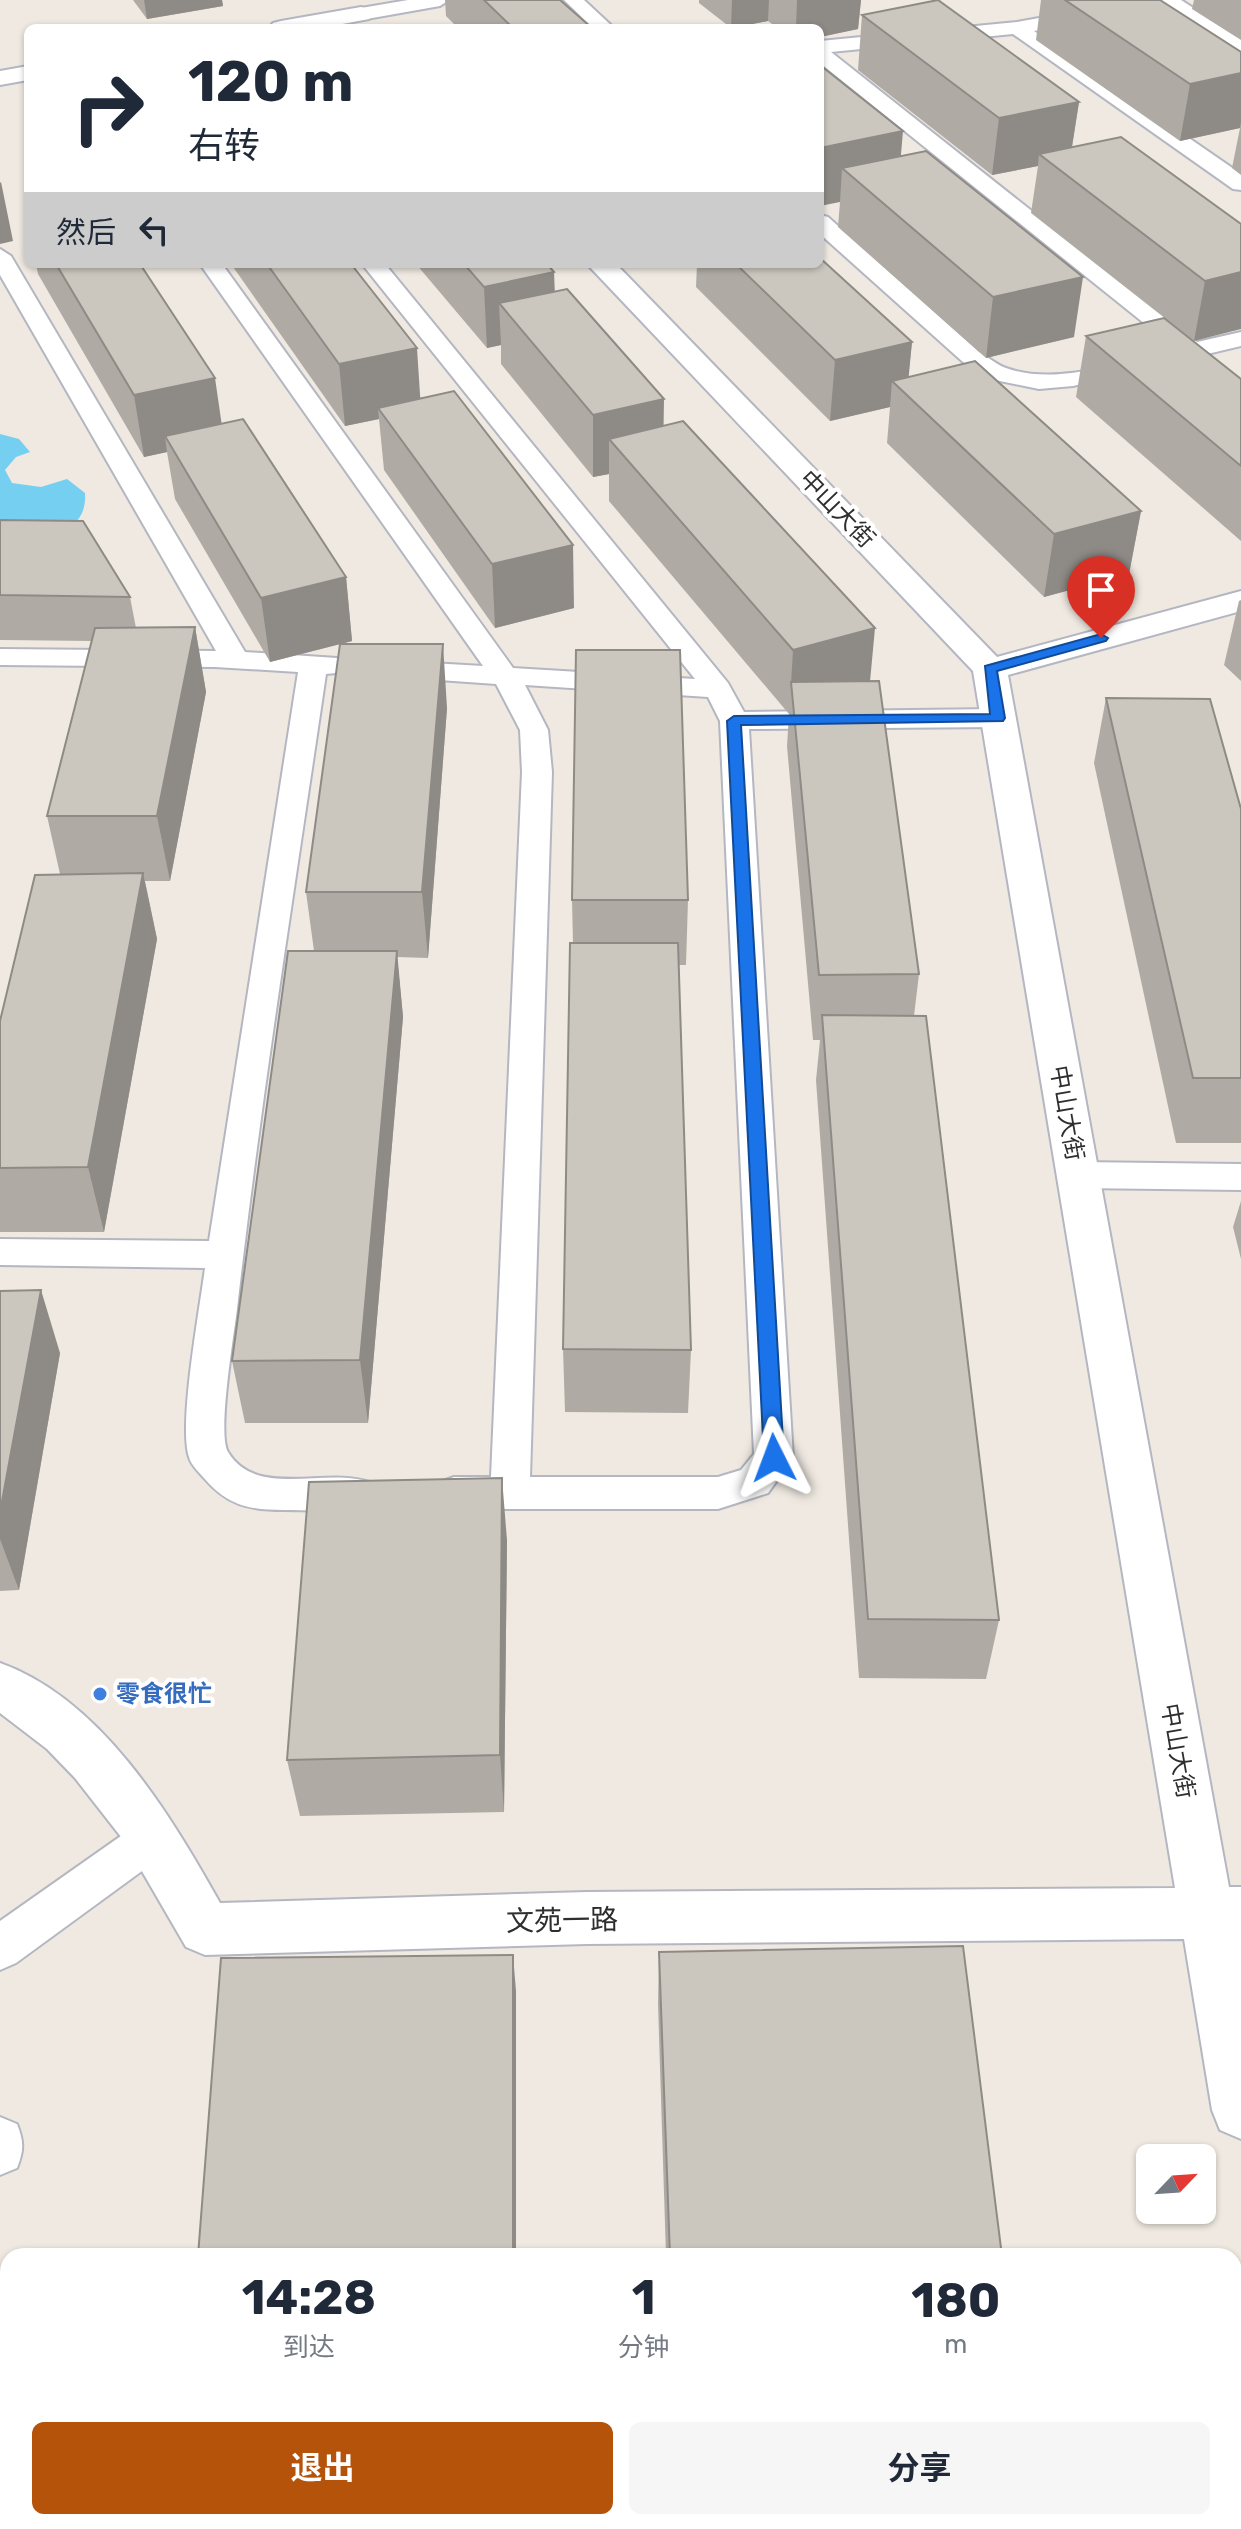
<!DOCTYPE html>
<html lang="zh">
<meta charset="utf-8">
<style>
body{margin:0;font-family:Rubik,"Noto Sans SC",sans-serif;background:#f6f6f7;color:#1f2937;height:100vh;display:flex;flex-direction:column;font-size:30px;white-space:nowrap}
*{box-sizing:border-box;margin:0}
p{font-size:26px;color:#747a83}
.icon{flex:none;width:44px;height:44px;fill:none;stroke:currentColor;stroke-width:2;stroke-linecap:round;stroke-linejoin:round}
.map{position:relative;flex:1;overflow:hidden}
.drawer{position:absolute;left:0px;top:2248px;width:1242px;height:282px;display:flex;flex-direction:column;background:#fff;border-radius:24px 24px 0 0;box-shadow:0 2px 6px #0004}
.drawer>*{flex:none}
.guide{position:absolute;left:24px;top:24px;width:800px;height:244px;border-radius:12px;box-shadow:0 2px 6px #0004;background:#fff;color:#1f2937;overflow:hidden}
.needle{width:52px;rotate:65deg}
.buttons{position:absolute;left:1136px;top:2144px;display:grid;gap:16px}
.buttons a{display:grid;place-items:center;width:80px;height:80px;border-radius:12px;background:#fff;box-shadow:0 2px 6px #0004;font-size:40px}
.pin{position:absolute;display:grid;place-items:center;width:68px;height:68px;color:#fff;margin:-82px -34px;border-radius:50% 50% 50% 0;rotate:-45deg;box-shadow:0 0 8px #0007}
.pin .icon{rotate:45deg}
.me{position:absolute;width:88px;margin:-44px;rotate:357deg;stroke-linejoin:round;filter:drop-shadow(0 0 6px #0008)}
.turn{display:flex;align-items:center;gap:28px;height:168px;padding:0 32px;font-size:36px}
.turn .icon{width:104px;height:104px;stroke-width:2.5}
.turn b{display:block;font-size:56px;line-height:68px}
.then{display:flex;align-items:center;height:76px;padding:0 32px;background:#0003;gap:16px;font-size:30px}
.eta{display:flex;justify-content:space-evenly;align-items:center;height:136px;text-align:center}
.eta b{font-size:48px;font-weight:700;line-height:56px}
.cta{display:flex;gap:16px;margin-top:auto;padding:16px 32px}
.cta a{flex:1;height:92px;border-radius:12px;background:#b45309;color:#fff;font-size:32px;font-weight:700;line-height:92px;text-align:center}
.cta a+a{background:#f6f6f7;color:#1f2937}
.map>svg:first-child{display:block}
.water{fill:#75cff0}
.lines{fill:none;stroke-linecap:round;stroke-linejoin:round}
.lane-casing{stroke:#b4b7c1;stroke-width:4}
.street-casing{stroke:#b4b7c1;stroke-width:4}
.lane{fill:#fff;fill-rule:evenodd}
.street{fill:#fff;fill-rule:evenodd}
.wall{fill:#afaba4}
.shaded-wall{fill:#8e8b86}
.building{fill:#cbc7bf;stroke:#8e8b86;stroke-width:2}
.route{fill:#1a73e8;stroke:#114b97;stroke-width:2}
.shop-dot{fill:#3f7fe0;stroke:#fff;stroke-width:3}
.labels{text-anchor:middle;stroke-width:8;stroke-linejoin:round;paint-order:stroke}
.street-label{font-size:24px;fill:#2e2e2e;stroke:#fff}
.shop-label{font-size:24px;font-weight:bold;fill:#366cbe;stroke:#fff;text-anchor:start}
.near-street-label{font-size:28px;fill:#2e2e2e;stroke:#fff}
</style>
<div class="map">
<svg width="1241" height="2529" viewBox="0 0 1241 2529">
<rect width="100%" height="100%" fill="#efe9e1"/>
<path class="water" d="M0,434L19,439L30,452L16,457L5,470L12,483L41,487L67,479L85,493C88,540 36,535 0,542Z"/>
<g class="lines">
<g class="lane-casing">
<g id="lane">
<path d="M408,0H449L440,6L361,20L352,14L361,8Z"/>
<path d="M564,0H584L614,28H593Z"/>
<path d="M1138,0H1181L1241,39V53L1165,6L1034,31L1241,174V190L1233,189L1013,34L831,52L1197,342L1241,332V346L1073,386L1039,389L990,379L963,362L820,234V215L828,217L979,352C988,357 997,365 1006,368C1059,387 1124,360 1175,348L820,63V41L1017,22Z"/>
<path d="M0,249L11,256L245,652L337,658L347,660L351,666L347,672L326,674C295,885 261,1097 237,1309C234,1335 217,1434 228,1452C257,1499 325,1467 369,1482L375,1493L369,1504C342,1513 311,1510 284,1510C247,1510 227,1505 203,1477C198,1471 191,1465 189,1457C178,1425 200,1307 205,1268L0,1265V1239L209,1241L298,672L215,667L0,665V649L216,651L0,275Z"/>
<path d="M200,264H222L513,668L695,679L362,264H385L728,683L744,712L998,709L1008,712L1012,718L1008,724L998,727L749,729L793,1458L768,1493L718,1509H454L440,1504L434,1493L440,1482L454,1477H491L522,772L520,730L496,684L396,677L386,675L382,669L386,663L396,661L483,666ZM525,685L708,697L720,721L754,1454L741,1470L718,1477H530L552,772L548,730Z"/>
<path d="M1078,1162L1241,1164V1190L1078,1188L1066,1184L1061,1175L1066,1166Z"/>
<path d="M153,1818L168,1824L175,1838L168,1852L16,1963L0,1970V1921L138,1824Z"/>
<path d="M0,2117L17,2124C24,2142 24,2150 17,2168L0,2175Z"/>
</g>
</g>
<g class="street-casing">
<g id="street">
<path d="M361,7L369,9L373,14L369,19L321,28H269L273,23L281,21Z"/>
<path d="M28,66V80L0,85V71Z"/>
<path d="M587,264H616L997,657L1241,591V611L1008,675L1229,1887H1241V2139L1220,2130L1212,2110L1184,1939L587,1944L205,1955L186,1947L125,1842L75,1778L47,1749L0,1713V1663C101,1699 170,1814 220,1903L587,1892L1175,1888L973,671Z"/>
</g>
</g>
<use href="#lane" class="lane"/>
<use href="#street" class="street"/>
</g>
<g class="wall">
<path d="M133,0H222L223,6L147,19Z"/>
<path d="M445,0H560L592,28H458L446,16Z"/>
<path d="M699,0H861L858,29L820,37V28H778L768,21L731,28L699,3Z"/>
<path d="M1041,0H1160L1241,52V175L1232,168L1240,128L1180,141L1036,40Z"/>
<path d="M1194,0H1241V40L1192,9Z"/>
<path d="M862,15L1079,102L1072,147L1241,224L1194,341L1031,213L1038,166L992,175L858,70Z"/>
<path d="M820,65L901,156L1074,337L986,358L838,227L840,202Z"/>
<path d="M36,264H140L221,424L346,577L352,641L341,644L447,708L428,958L397,957L403,1017L368,1423H245L232,1361L314,951L306,892L340,644L270,662L175,499L167,452L144,457L38,274Z"/>
<path d="M231,264H351L421,399L574,608L495,628L384,470L379,419L345,426Z"/>
<path d="M416,264H547L554,272L555,292L870,681L919,974L914,1016L999,1620L986,1679L859,1678L816,1080L820,1040H813L787,746L789,714L609,501V474L593,477L501,364V345L487,348Z"/>
<path d="M697,264H820L912,342L908,377L1141,511L1129,574L1044,597L887,443L890,407L830,421L696,287Z"/>
<path d="M1086,336L1241,379V541L1076,397Z"/>
<path d="M0,520L130,597L136,628L195,627L206,692L170,881H145L157,939L104,1232H0V1021L60,874L47,816L92,641L0,640Z"/>
<path d="M1241,600V681L1224,665L1239,601Z"/>
<path d="M1106,698L1241,809V1143H1176L1094,763Z"/>
<path d="M572,900H688L686,965H679L691,1350L688,1413L565,1412L563,1349L573,943Z"/>
<path d="M1241,1201V1259L1233,1227Z"/>
<path d="M0,1291L60,1353L19,1590L0,1591Z"/>
<path d="M507,1540L504,1812L300,1816L287,1760Z"/>
<path d="M659,1952L1002,2256H666L658,2004Z"/>
<rect x="676" y="2522" width="360" height="7"/>
</g>
<g class="shaded-wall">
<path d="M144,0H222L223,6L147,19Z"/>
<path d="M732,0H769L768,21L731,28Z"/>
<path d="M797,0H861L858,29L820,37V28H796Z"/>
<path d="M1241,73V122L1240,128L1180,141L1190,84Z"/>
<path d="M1079,102L1070,159L1039,154L1038,166L992,175L999,118Z"/>
<path d="M903,131L898,189L842,168L840,202L820,206V148Z"/>
<path d="M1,182L13,241L0,244V183Z"/>
<path d="M554,272L555,332L499,303L501,345L487,348L484,287Z"/>
<path d="M1241,272V329L1194,341L1205,281Z"/>
<path d="M1083,277L1074,337L986,358L993,297Z"/>
<path d="M912,342L907,394L892,381L890,407L830,421L835,360Z"/>
<path d="M417,348L421,410L378,408L379,419L345,426L339,364Z"/>
<path d="M215,378L224,440L165,436L167,452L144,457L134,395Z"/>
<path d="M664,399L663,461L609,439V474L593,477V415Z"/>
<path d="M1141,511L1129,574L1044,597L1054,534Z"/>
<path d="M573,545L574,608L495,628L492,564Z"/>
<path d="M346,577L352,641L270,662L261,598Z"/>
<path d="M195,627L206,692L170,881L157,816Z"/>
<path d="M875,628L869,692L791,684L793,650Z"/>
<path d="M443,644L447,708L428,958L422,892Z"/>
<path d="M143,873L157,939L104,1232L88,1167Z"/>
<path d="M397,951L403,1017L368,1423L360,1360Z"/>
<path d="M41,1290L60,1353L19,1590L0,1539V1512Z"/>
<path d="M502,1478L507,1540L504,1812L500,1755Z"/>
<path d="M513,1955L516,1991V2256H513Z"/>
<rect x="512" y="2522" width="4" height="7"/>
</g>
<g class="building">
<path d="M484,0H560L592,28H513Z"/>
<path d="M938,0L1079,102L999,118L862,15Z"/>
<path d="M1065,0H1160L1241,52V73L1190,84Z"/>
<path d="M820,65L903,131L820,148Z"/>
<path d="M1121,137L1241,224V272L1205,281L1039,154Z"/>
<path d="M926,151L1083,277L993,297L842,168Z"/>
<path d="M820,258L912,342L835,360L736,264H820Z"/>
<path d="M56,264H140L215,378L134,395Z"/>
<path d="M267,264H351L417,348L339,364Z"/>
<path d="M464,264H547L554,272L484,287Z"/>
<path d="M567,289L664,399L593,415L499,303Z"/>
<path d="M1164,318L1241,379V466L1086,336Z"/>
<path d="M975,361L1141,511L1054,534L892,381Z"/>
<path d="M454,391L573,545L492,564L378,408Z"/>
<path d="M243,419L346,577L261,598L165,436Z"/>
<path d="M683,421L875,628L793,650L609,439Z"/>
<path d="M0,520L83,521L130,597L0,595Z"/>
<path d="M195,627L157,816H47L95,628Z"/>
<path d="M340,644H443L422,892H306Z"/>
<path d="M576,650H680L688,900H572Z"/>
<path d="M879,681L919,974L819,975L791,682Z"/>
<path d="M1106,698L1210,699L1241,809V1078H1193Z"/>
<path d="M143,873L88,1167L0,1168V1021L35,875Z"/>
<path d="M570,943H678L691,1350L563,1349Z"/>
<path d="M288,951H397L360,1360L232,1361Z"/>
<path d="M822,1015L926,1016L999,1620L868,1619Z"/>
<path d="M41,1290L0,1512V1291Z"/>
<path d="M502,1478L500,1755L287,1760L309,1482Z"/>
<path d="M963,1946L1002,2256H670L659,1952Z"/>
<path d="M513,1955V2256H198L221,1958Z"/>
<path d="M178,2522H512V2529H177Z"/>
<rect x="680" y="2522" width="356" height="7"/>
</g>
<path class="route" d="M1101,634L1108,638L1106,641L997,671L1005,718L1003,721L741,725L784,1458L781,1464H767L764,1458L727,721L734,716L990,714L985,666Z"/>
<circle class="shop-dot" cx="100" cy="1694" r="8"/>
<g class="labels">
<g class="street-label">
<text transform="translate(837 509) rotate(46)" y="8">中山大街</text>
<text transform="translate(1067 1113) rotate(80)" y="8">中山大街</text>
<text transform="translate(1178 1751) rotate(80)" y="8">中山大街</text>
</g>
<g class="shop-label">
<text x="116" y="1702">零食很忙</text>
</g>
<g class="near-street-label">
<text transform="translate(562 1920) rotate(-1)" y="10">文苑一路</text>
</g>
</g>
</svg>
<div class="buttons">
<a><svg class="needle" viewBox="-14 -14 28 28"><path d="M0-13l5 13h-10z" fill="#e53935"/><path d="M0 13l5-13h-10z" fill="#747a83"/></svg></a>
</div>
<div class="pin" style="left:1101px;top:638px;background:#d93025"><svg class="icon" aria-label="arrive" viewBox="0 0 24 24"><path d="M6 21V4h12l-3 4 3 4H6"/></svg></div>
<svg class="me" style="left:774px;top:1458px" viewBox="-20 -20 40 40"><path d="M0-17L14 15 0 8-14 15z" fill="#1a73e8" stroke="#fff" stroke-width="4"/></svg>
<div class="guide">
<div class="turn"><svg class="icon" aria-label="right" viewBox="0 0 24 24"><path d="M7 20v-9h11M14 6l5 5-5 5"/></svg><div><b>120 m</b>右转</div></div>
<div class="then">然后<svg class="icon" aria-label="left" viewBox="0 0 24 24"><path d="M17 20v-9H6M10 6l-5 5 5 5"/></svg></div>
</div>
<section class="drawer">
<div class="eta">
<div><b>14:28</b><p>到达</p></div>
<div><b>1</b><p>分钟</p></div>
<div><b>180</b><p>m</p></div>
</div>
<div class="cta"><a>退出</a><a>分享</a></div>
</section>
</div>
